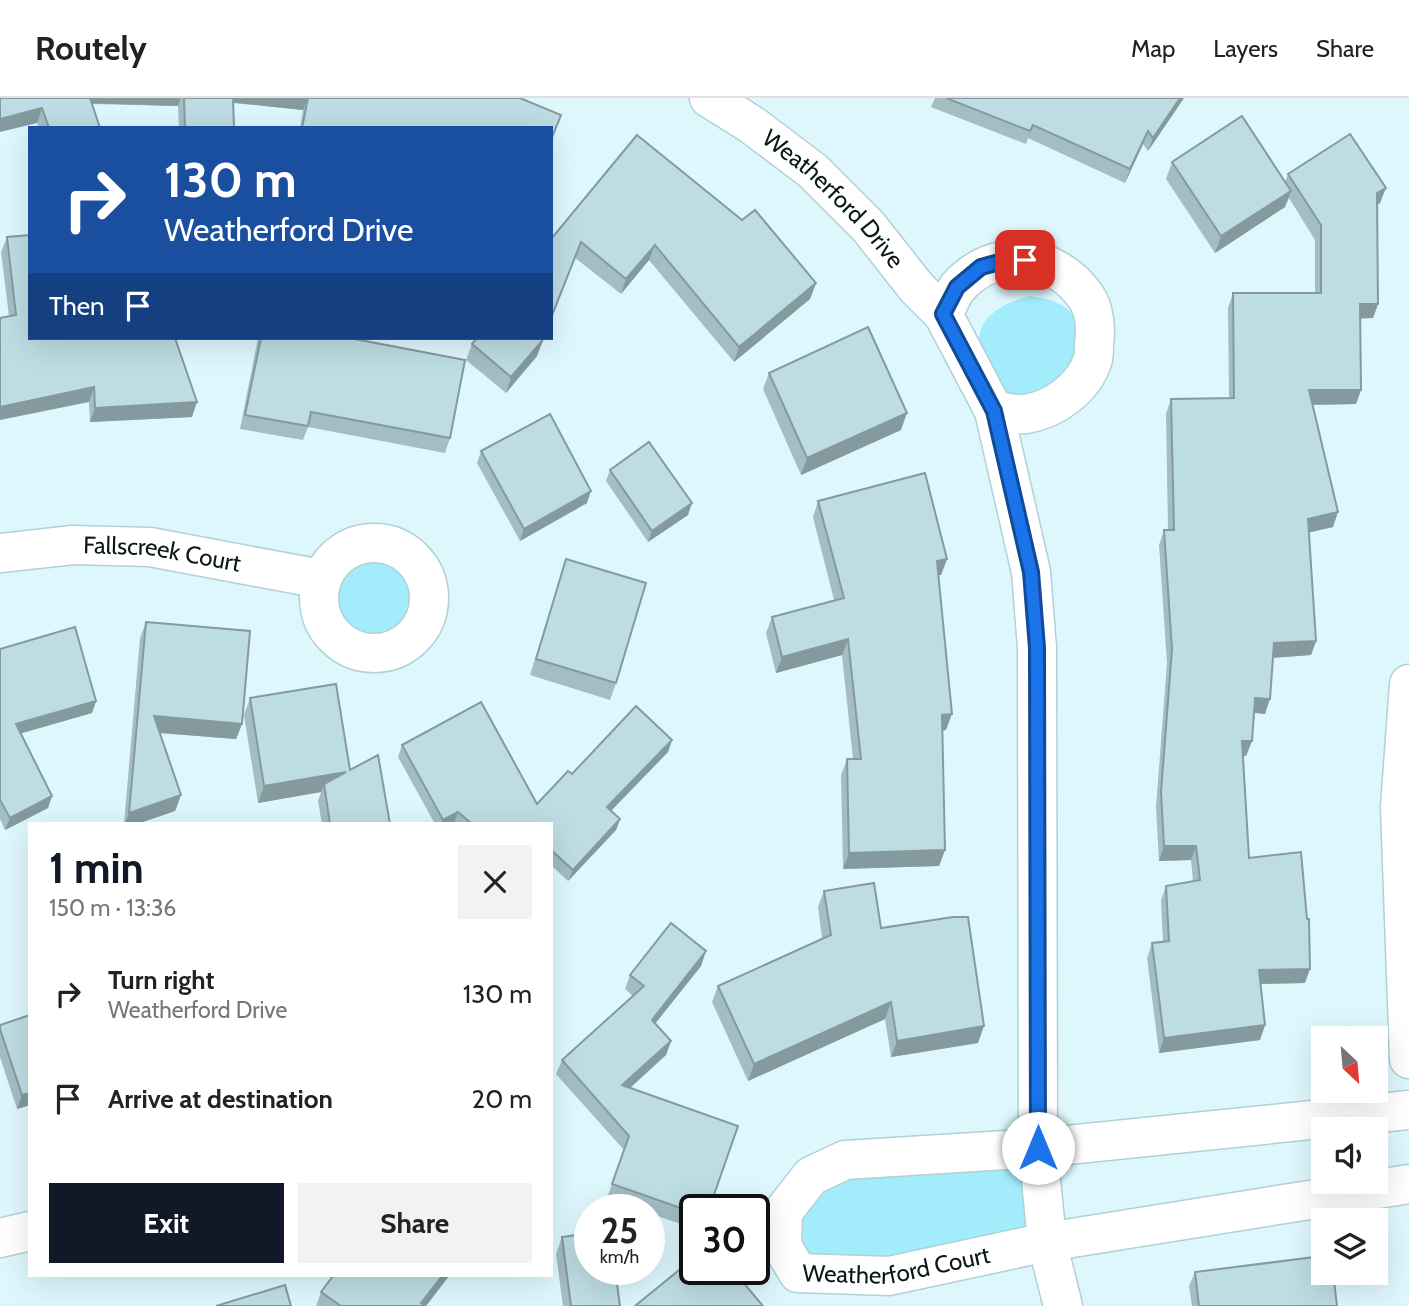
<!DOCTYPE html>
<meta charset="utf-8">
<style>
body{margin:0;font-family:Cabin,sans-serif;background:#f2f2f2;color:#222;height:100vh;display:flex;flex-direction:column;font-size:26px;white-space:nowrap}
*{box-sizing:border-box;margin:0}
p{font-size:23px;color:#767676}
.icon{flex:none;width:38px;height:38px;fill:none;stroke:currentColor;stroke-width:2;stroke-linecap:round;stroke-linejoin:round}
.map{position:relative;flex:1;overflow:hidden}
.details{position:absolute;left:28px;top:724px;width:525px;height:455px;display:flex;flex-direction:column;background:#fff;border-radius:0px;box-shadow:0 7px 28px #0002}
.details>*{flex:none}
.guide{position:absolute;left:28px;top:28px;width:525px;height:214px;border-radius:0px;box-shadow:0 7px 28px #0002;background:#1a4fa0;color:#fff;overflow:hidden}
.needle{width:46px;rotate:154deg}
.controls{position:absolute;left:1311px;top:928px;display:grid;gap:14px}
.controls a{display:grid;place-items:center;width:77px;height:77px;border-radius:0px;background:#fff;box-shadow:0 7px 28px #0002;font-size:35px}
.speed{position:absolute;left:574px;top:1096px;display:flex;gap:14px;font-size:35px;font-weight:700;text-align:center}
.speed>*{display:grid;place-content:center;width:91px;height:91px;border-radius:50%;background:#fff;box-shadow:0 7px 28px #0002;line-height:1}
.speed small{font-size:18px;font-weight:400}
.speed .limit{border:4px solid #111;border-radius:10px;background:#fff;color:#111}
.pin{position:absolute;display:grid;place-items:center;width:60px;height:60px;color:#fff;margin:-30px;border-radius:14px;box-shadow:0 4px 10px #0006}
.me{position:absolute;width:77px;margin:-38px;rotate:0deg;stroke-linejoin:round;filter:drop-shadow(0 0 5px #0008)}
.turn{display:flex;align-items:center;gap:24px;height:147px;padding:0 21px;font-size:32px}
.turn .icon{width:91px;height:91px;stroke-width:2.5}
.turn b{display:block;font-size:49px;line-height:60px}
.then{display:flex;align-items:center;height:66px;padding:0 21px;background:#0003;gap:14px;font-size:26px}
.round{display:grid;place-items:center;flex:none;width:74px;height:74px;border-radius:0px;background:#f2f2f2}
.overview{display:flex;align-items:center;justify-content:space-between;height:119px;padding:0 21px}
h1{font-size:42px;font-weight:700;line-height:52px;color:#111827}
.button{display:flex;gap:14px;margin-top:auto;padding:14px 21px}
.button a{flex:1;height:80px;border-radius:0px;background:#111827;color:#fff;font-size:28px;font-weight:700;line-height:80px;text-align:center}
.button a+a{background:#f2f2f2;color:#222}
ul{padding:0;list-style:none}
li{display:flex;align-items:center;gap:21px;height:105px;padding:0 21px}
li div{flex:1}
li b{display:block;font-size:26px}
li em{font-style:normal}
header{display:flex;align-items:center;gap:42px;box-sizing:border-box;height:98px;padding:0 35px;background:#fff;border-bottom:2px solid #e0e0e0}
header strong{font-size:33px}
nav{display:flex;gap:38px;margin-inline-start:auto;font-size:24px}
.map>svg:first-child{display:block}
.green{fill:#a2ecfc}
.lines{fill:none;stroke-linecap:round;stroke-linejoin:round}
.street-casing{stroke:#b1d0d7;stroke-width:41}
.secondary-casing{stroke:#b1d0d7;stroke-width:41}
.street{stroke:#fff;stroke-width:38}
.secondary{stroke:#fff;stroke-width:38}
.wall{fill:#a3bdc3}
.shaded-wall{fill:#849a9f}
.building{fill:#bddce3;stroke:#849a9f;stroke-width:2}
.route-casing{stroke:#114b97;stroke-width:18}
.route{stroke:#1a73e8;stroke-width:12}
.labels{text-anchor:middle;stroke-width:5;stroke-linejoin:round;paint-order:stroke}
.street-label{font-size:24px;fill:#0a1618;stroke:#def7fd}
</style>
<header>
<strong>Routely</strong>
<nav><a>Map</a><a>Layers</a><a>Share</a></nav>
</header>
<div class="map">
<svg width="1409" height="1208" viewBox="0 0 1409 1208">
<rect width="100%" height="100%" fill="#def7fd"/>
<g class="green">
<path d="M1030,198C1047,200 1065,205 1075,219C1081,228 1084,242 1087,252L1048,305L996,294C992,283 978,250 979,241C981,215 1009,203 1030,198Z"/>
<circle cx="373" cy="507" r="54"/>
<path d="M1030,1064L1036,1160L802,1193L791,1120L837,1071Z"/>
</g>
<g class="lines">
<g class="street-casing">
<g id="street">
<path id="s1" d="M709,0L752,27L813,73L868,128L916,189L943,216L994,313L1031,474L1037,550L1038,1050L1047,1144L1063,1208"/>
<path d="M943,216C948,208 952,196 958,189C995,147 1056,155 1086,199C1095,212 1096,231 1094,246C1094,250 1094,257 1093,261C1084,290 1055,311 1026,316C1016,317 1004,314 994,313"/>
<circle cx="374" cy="500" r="55"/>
<path id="s2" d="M0,455L73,447L150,449L321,481"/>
<path id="s3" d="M1409,1012L1038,1050L845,1062L811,1078L783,1114L782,1148L798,1175L889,1178L1047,1144L1409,1086"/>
<path d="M0,1140L30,1133"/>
</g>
</g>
<g class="secondary-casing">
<path id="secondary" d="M1409,586L1400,709L1409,961"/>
</g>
<use href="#street" class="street"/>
<use href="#secondary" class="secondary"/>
</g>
<g class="wall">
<path d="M0,0H520L551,30H300L303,12L233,5L234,30H179L178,8L92,6L100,30H39L37,25Z"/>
<path d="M935,0H1184L1148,53L1143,46L1125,85L1028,40L1026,46L931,9Z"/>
<path d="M637,37L816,185L810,201L734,264L649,162L621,196L551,141Z"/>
<path d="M1172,64L1285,84L1288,76L1380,105L1378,106V206L1373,220H1360L1361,292L1356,306L1312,307L1333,429L1309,434L1316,543L1311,557L1273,560L1265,616L1254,615L1252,643L1246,658H1243L1249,760L1305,885L1260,886L1265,927L1260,942L1159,955L1147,860L1152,845L1163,844L1161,802L1166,788L1193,783L1191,762L1159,763L1156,709L1167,565L1159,447L1164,432H1168L1166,316L1171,301L1229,300L1228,210L1233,195H1315V142L1289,100L1285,109L1215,155L1166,81Z"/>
<path d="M7,139L30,240L192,319L90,324L89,304L9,218L1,154Z"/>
<path d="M258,240H356L355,241L450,340L445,355L308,329L303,342L240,331Z"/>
<path d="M472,246L537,258L506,295L466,262Z"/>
<path d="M769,275L901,332L801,377L763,291Z"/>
<path d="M481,353L587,405L520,443L477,365Z"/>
<path d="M610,372L688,417L648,444L606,383Z"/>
<path d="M818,403L947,461L941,477H939L946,632L942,633L945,752L939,768L843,771L841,677L847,661H853L842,557L776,575L766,535L772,519L834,502L813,419Z"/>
<path d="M566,461L616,585L610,602L530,577Z"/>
<path d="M146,524L242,626L236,641L159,635L181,697L175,713L137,726H124L140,540Z"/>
<path d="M0,551L96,603L92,615L21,635L52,698L48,710L5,732L0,721Z"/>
<path d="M250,600L350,672L390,726H322L318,703L321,694L258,705L244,617Z"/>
<path d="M672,642L668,654L611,713L620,721L616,732L568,783L551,767V726H455L454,725L452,726H435L398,659L402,647L537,706L572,676Z"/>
<path d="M824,793L881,830L978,945L891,959L885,921L748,983L712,904L718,888L822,840L818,809Z"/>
<path d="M706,853L701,868L655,925L671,943L666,957L629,990L695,1111V1131L649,1115V1111H639L607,1100L624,1052L556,976L562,962L633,898L625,891L630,877Z"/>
<path d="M0,927L30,1007L17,1011L0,959Z"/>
<path d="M562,1139L620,1208H563L556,1156Z"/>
<path d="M1195,1174L1337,1208H1192L1189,1188Z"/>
<path d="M333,1178H449L426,1208H316L321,1194Z"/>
</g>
<g class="shaded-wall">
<path d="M83,0H181L178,8L81,5Z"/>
<path d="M228,0H308L303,12L227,4Z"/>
<path d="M1180,0H1184L1148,53L1153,40Z"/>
<path d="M42,10L37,25L0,34V21Z"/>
<path d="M1148,33L1143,46L1125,85L1130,71Z"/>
<path d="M1386,90L1380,105L1372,110L1377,95Z"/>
<path d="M1291,93L1285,109L1215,155L1221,138Z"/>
<path d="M655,147L649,162L621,196L626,181Z"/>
<path d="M816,185L810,201L734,264L739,249Z"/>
<path d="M1360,206H1378L1373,220L1355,221Z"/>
<path d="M544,240L537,258L506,295L511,279Z"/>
<path d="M94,289L89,304L0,322V309Z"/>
<path d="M1309,292H1361L1356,306L1303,307Z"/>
<path d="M197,304L192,319L90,324L95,310Z"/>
<path d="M907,315L901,332L801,377L807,360Z"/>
<path d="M591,393L587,405L520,443L524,431Z"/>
<path d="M692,405L688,417L648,444L652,433Z"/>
<path d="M1338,414L1333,429L1303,436L1308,421Z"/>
<path d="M947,461L941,477L931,479L937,463Z"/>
<path d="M848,541L842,557L776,575L782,559Z"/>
<path d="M1316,543L1311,557L1269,560L1274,545Z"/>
<path d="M1255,600L1270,601L1265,616L1249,614Z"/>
<path d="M96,603L92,615L12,638L16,626Z"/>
<path d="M952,616L946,632L936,633L942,617Z"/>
<path d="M154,618L242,626L236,641L148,634Z"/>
<path d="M672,642L668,654L603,721L607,709Z"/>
<path d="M1242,643H1252L1246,658L1237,657Z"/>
<path d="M346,674L324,686L321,694L258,705L264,688Z"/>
<path d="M181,697L175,713L137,726H125L129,715Z"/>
<path d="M52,698L48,710L5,732L10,720Z"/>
<path d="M458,714L454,725L452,726H441L443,722Z"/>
<path d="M620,721L616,732L568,783L573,772Z"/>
<path d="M1164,748H1196L1191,762L1159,763Z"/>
<path d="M945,752L939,768L843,771L849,755Z"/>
<path d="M706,853L701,868L647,936L652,922Z"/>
<path d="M1310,871L1305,885L1253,886L1259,872Z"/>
<path d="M891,904L885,921L748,983L754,966Z"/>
<path d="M1265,927L1260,942L1159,955L1164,940Z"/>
<path d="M984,928L978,945L891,959L897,943Z"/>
<path d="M671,943L666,957L617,1002L622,987Z"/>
<path d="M30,995V1007L17,1011L22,997Z"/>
<path d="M442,1178H449L426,1208H420Z"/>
</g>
<g class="building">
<path d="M0,0H90L100,30H49L42,10L0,21Z"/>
<path d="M184,0H233L234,30H185Z"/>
<path d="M308,0H520L561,17L551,42V30H302Z"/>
<path d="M946,0H1180L1153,40L1148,33L1130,71L1033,27L1030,33Z"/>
<path d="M1242,18L1291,93L1221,138L1172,64Z"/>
<path d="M1350,36L1386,90L1377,95L1378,206H1360L1361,292H1309L1338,414L1308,421L1316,543L1274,545L1270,601L1255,600L1252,643H1242L1249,760L1301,754L1307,821H1309L1310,871L1259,872L1265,927L1164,940L1152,845L1169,843L1166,788L1200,782L1196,748H1164L1161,694L1172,551L1164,432H1174L1171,301L1234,300L1233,195H1321V127L1288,76Z"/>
<path d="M637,37L742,122L755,112L816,185L739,249L655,147L626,181L581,144L551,220V141Z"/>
<path d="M30,137V240H175L197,304L95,310L94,289L0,309V220L16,217L7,139Z"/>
<path d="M868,229L907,315L807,360L769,275Z"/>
<path d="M261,240H356L355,241L465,262L450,340L311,314L308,328L245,317Z"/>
<path d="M477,240H543L542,243L511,279L472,246Z"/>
<path d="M550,316L591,393L524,431L481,353Z"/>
<path d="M649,344L692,405L652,433L610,372Z"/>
<path d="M925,375L947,461L937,463L952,616L942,617L945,752L849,755L847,661H861L848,541L782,559L772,519L844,500L818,403Z"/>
<path d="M566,461L646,485L616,585L536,561Z"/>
<path d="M146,524L250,533L242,626L154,618L181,697L129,715Z"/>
<path d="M75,529L96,603L16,626L52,698L10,720L0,702V551Z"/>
<path d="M336,586L350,672L378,657L390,726H330L324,686L346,674L264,688L250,600Z"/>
<path d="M481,604L537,706L568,673L572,676L636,608L672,642L607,709L620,721L573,772L551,752V726H472L458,714L443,722L402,647Z"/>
<path d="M874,785L881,830L953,819H968L984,928L897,943L891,904L754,966L718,888L831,837L824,793Z"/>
<path d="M671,825L706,853L652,922L671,943L622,987L738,1028L709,1111H695V1115L612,1086L629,1038L562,962L644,888L630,877Z"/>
<path d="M30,917V995L22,997L0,931V927Z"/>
<path d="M590,1135V1171H615L620,1208H571L562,1139Z"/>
<path d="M1323,1158V1174H1333L1337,1208H1199L1195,1174Z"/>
<path d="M695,1159V1171H732L763,1208H635Z"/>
<path d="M333,1178H442L421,1205L425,1208H341L321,1194Z"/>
<path d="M285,1187L291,1208H216Z"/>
</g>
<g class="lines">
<g class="route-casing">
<path id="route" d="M1025,162L1010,161L981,169L957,189L943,216L994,313L1031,474L1037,550L1038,1050"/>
</g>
<use href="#route" class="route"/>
</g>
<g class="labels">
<g class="street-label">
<text dy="8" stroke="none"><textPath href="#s1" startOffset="161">Weatherford Drive</textPath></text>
<text dy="8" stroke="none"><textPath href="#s2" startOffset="163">Fallscreek Court</textPath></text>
<text dy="8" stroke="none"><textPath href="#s3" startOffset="814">Weatherford Court</textPath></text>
</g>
</g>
</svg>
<div class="controls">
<a><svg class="needle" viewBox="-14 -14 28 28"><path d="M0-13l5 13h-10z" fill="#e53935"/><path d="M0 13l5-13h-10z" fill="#767676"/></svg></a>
<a><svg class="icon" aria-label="sound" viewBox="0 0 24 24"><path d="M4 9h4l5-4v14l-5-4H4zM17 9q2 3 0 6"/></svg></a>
<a><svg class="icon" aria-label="layers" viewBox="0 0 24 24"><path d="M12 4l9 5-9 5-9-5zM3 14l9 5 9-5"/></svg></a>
</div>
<div class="speed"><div>25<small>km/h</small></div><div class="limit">30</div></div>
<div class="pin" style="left:1025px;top:162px;background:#d93025"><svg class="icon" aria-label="arrive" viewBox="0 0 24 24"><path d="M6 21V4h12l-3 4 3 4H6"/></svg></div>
<svg class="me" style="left:1038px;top:1050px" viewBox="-20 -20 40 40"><circle r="19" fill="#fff"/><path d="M0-13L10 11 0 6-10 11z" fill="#1a73e8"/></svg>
<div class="guide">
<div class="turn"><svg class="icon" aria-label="right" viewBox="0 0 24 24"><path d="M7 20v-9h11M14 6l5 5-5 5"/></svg><div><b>130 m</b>Weatherford Drive</div></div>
<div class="then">Then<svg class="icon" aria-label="arrive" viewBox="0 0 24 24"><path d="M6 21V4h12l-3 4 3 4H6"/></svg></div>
</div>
<section class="details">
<div class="overview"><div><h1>1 min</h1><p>150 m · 13:36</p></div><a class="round"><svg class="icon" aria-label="close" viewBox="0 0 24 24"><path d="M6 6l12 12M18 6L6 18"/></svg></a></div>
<ul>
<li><svg class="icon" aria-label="right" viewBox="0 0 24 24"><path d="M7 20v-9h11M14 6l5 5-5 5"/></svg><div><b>Turn right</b><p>Weatherford Drive</p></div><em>130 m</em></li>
<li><svg class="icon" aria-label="arrive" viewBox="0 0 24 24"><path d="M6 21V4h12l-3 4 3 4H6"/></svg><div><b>Arrive at destination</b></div><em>20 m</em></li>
</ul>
<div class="button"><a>Exit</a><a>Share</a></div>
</section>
</div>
